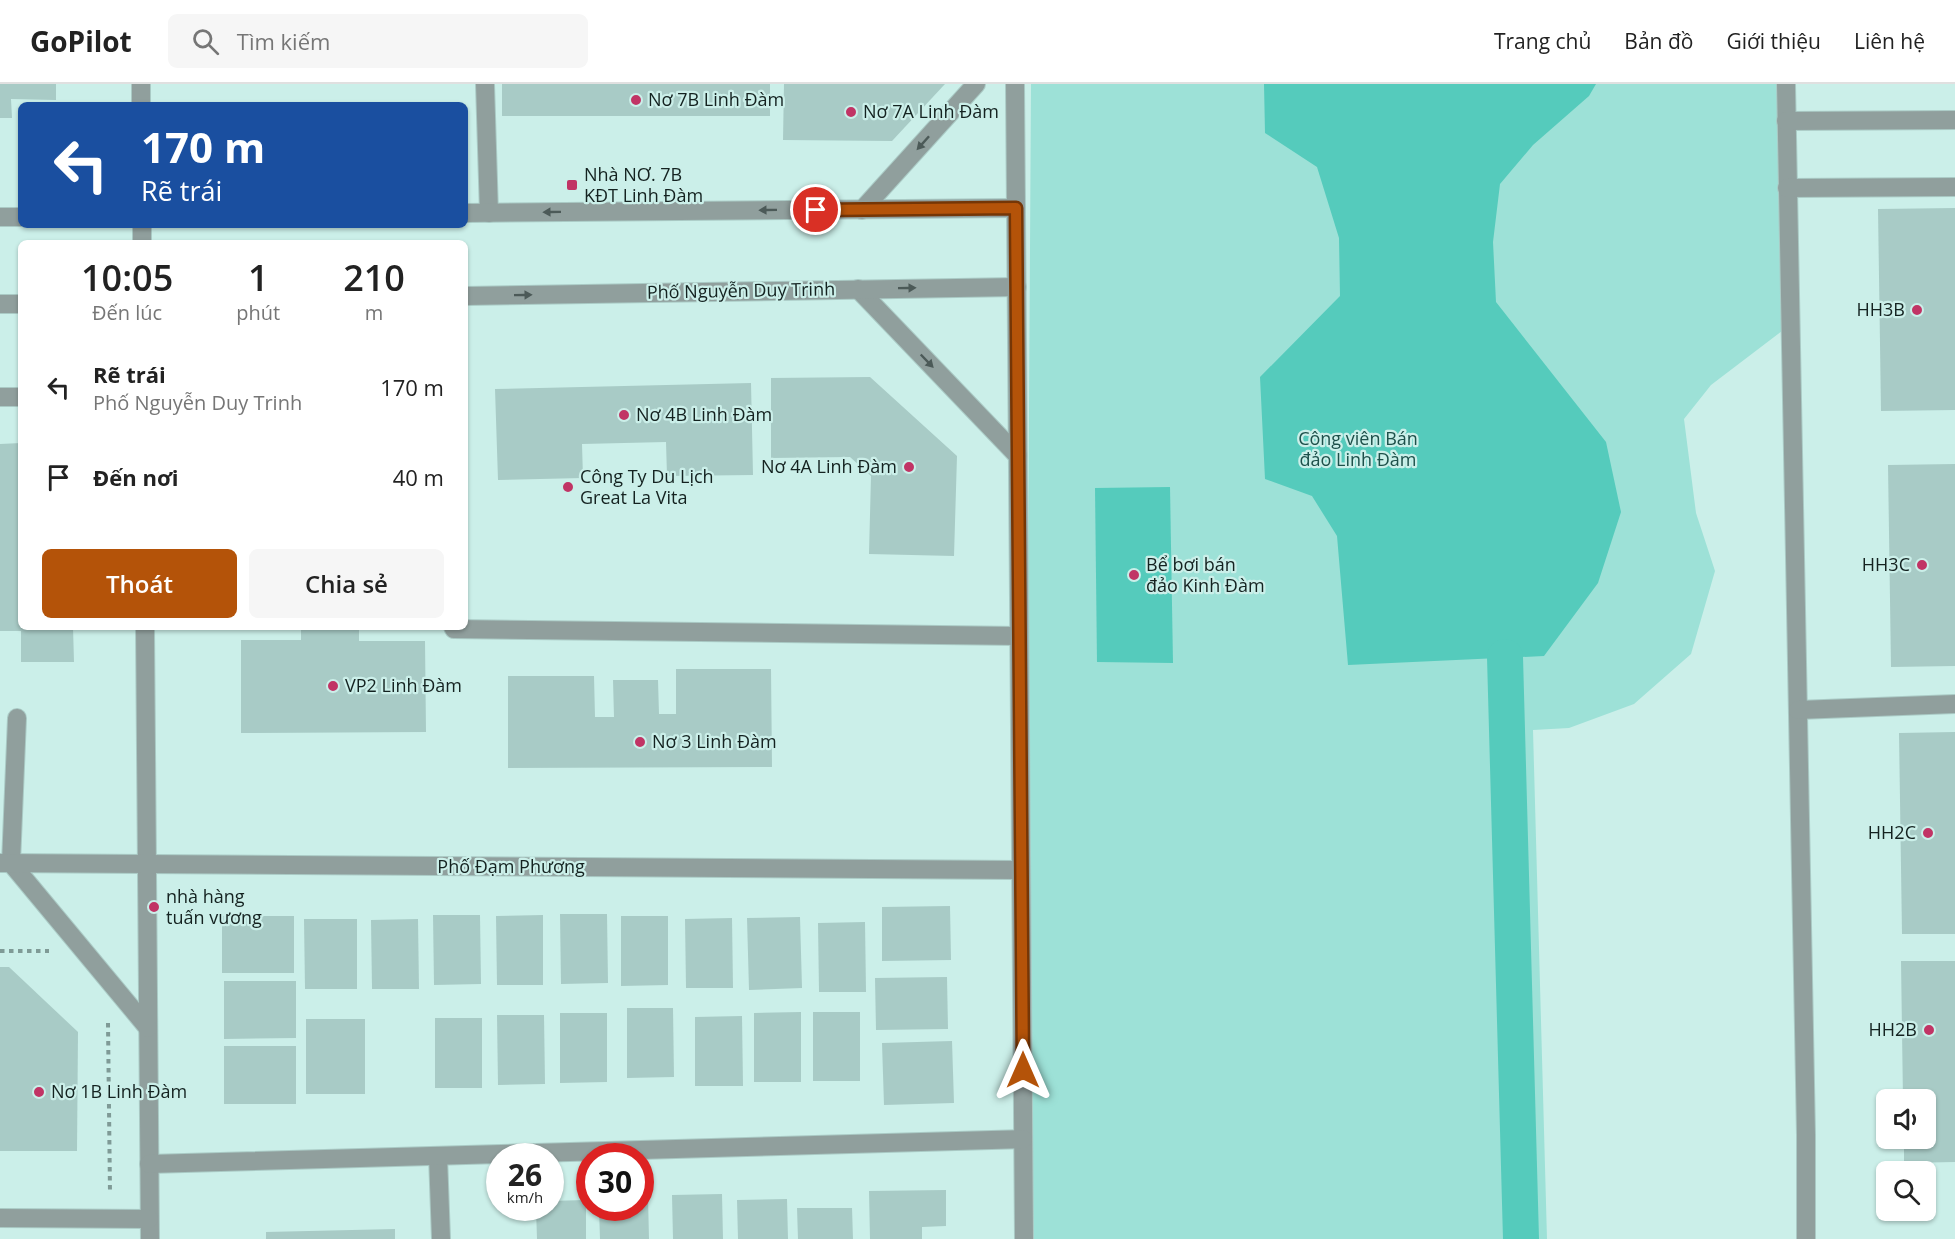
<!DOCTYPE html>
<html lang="vi">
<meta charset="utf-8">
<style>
body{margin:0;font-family:"Open Sans",sans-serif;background:#f6f6f6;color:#222;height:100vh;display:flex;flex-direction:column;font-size:22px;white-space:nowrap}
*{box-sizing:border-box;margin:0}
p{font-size:20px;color:#767676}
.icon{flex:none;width:33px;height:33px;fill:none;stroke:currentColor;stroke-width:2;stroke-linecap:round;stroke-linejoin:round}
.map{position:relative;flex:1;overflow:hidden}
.sheet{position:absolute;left:18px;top:156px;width:450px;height:390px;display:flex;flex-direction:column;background:#fff;border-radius:9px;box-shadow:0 2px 4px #0004}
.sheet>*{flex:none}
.guide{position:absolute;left:18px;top:18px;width:450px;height:126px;border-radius:9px;box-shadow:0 2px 4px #0004;background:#1a4fa0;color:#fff;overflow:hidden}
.buttons{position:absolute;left:1876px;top:1005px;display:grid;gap:12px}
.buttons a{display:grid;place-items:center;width:60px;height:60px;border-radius:9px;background:#fff;box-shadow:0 2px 4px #0004;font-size:30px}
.speed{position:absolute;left:486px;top:1059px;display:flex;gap:12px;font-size:30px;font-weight:700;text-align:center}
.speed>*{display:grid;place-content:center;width:78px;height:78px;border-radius:50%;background:#fff;box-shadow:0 2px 4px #0004;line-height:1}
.speed small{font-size:15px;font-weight:400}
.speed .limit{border:9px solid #d22;background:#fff;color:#111}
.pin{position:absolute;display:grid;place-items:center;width:51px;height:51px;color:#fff;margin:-26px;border:3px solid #fff;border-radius:50%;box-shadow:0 2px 6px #0007}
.me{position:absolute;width:66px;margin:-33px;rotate:0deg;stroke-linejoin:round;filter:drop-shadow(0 0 4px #0008)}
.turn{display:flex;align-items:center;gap:21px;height:126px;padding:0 24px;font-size:27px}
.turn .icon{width:78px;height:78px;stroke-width:2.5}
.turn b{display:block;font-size:42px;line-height:51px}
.eta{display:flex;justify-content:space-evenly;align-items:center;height:102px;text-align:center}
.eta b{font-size:36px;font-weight:600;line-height:42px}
.button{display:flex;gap:12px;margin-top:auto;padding:12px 24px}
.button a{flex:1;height:69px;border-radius:9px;background:#b45309;color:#fff;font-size:24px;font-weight:600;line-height:69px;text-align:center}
.button a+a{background:#f6f6f6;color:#222}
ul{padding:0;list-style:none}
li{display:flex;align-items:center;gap:18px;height:90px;padding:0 24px}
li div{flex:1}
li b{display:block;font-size:22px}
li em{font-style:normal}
header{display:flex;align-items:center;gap:36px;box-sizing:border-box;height:84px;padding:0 30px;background:#fff;border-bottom:2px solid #e0e0e0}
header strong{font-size:28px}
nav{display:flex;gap:33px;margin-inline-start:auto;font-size:21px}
.search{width:420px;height:54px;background:#f6f6f6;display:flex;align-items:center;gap:15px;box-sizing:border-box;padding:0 21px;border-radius:9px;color:#767676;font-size:22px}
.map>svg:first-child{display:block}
.green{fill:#9de1d7}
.water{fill:#55cbbc}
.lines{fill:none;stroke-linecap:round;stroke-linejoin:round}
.canal{stroke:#55cbbc;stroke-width:36}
.building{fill:#a8cbc6}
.minor-casing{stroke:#aacac5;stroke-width:20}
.path{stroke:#7f9a96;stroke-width:4;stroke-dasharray:4.5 4.5;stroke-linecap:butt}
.minor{stroke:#909f9d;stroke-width:18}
.oneway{fill:#4c5a58}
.route-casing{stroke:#753606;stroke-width:15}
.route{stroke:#b45309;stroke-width:10}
.poi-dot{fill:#c13465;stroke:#cbefe9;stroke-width:2}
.labels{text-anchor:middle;stroke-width:4.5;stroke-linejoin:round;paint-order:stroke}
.poi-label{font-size:18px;fill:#142220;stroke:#cbefe9;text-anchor:start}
.street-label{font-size:18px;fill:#142220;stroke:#cbefe9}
.park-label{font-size:18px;fill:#1d504a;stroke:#cbefe9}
</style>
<header>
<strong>GoPilot</strong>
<div class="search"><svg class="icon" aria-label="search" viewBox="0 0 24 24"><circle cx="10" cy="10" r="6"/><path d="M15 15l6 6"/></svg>Tìm kiếm</div>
<nav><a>Trang chủ</a><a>Bản đồ</a><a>Giới thiệu</a><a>Liên hệ</a></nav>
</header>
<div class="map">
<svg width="1955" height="1155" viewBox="0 0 1955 1155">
<rect width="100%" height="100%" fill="#cbefe9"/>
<path class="green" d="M1031,0H1787L1790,241L1711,301L1684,335L1696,429L1715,487L1691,570L1634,620L1569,644L1533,646L1547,1155H1024Z"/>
<g class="water">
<path d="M1264,0H1596L1589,12L1533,61L1500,100L1493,158L1496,218L1606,358L1621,428L1598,499L1544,572L1348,581L1337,452L1312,412L1265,395L1260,293L1340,212L1339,154L1317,83L1265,49Z"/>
<path d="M1170,403L1173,579L1097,578L1095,404Z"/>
</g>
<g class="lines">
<path class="canal" d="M1505,573L1521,1155"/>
</g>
<g class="building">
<path d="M0,0H56V16L11,15L12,34H0Z"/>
<rect x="502" y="0" width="268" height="32"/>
<path d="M784,0H945L892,57L783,56Z"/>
<path d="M1955,124V326L1881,327L1878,125Z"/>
<path d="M870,293L957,372L954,472L869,470L871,392L850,373L771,374V294Z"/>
<path d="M751,299L753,391L667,392L666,358L582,360L583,394L498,396L495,305Z"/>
<path d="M21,359V543H73L74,578H21V547H0V360Z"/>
<path d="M1955,380V582L1891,583L1888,381Z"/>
<path d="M301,543H359V557H425L426,648L241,649V556H301Z"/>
<path d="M676,585H771L772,683L508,684V592H594L595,633H614L613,596H658L659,630H676Z"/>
<path d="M1955,648V850H1902L1899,649Z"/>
<path d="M950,822L951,876L882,877V823Z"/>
<path d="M560,830H607L608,899L561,900Z"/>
<path d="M433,831H480L481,900L434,901Z"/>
<path d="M543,831V901H497L496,832Z"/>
<rect x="222" y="832" width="72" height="57"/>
<path d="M621,832H668V901L621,902Z"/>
<path d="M800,833L802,904L749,906L747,834Z"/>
<path d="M732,834L733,904H686L685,835Z"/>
<path d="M304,835H357V905H305Z"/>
<path d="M418,835L419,905H372L371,836Z"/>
<path d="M865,838L866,908H819L818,839Z"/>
<path d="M1901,877H1955V1078L1904,1079V1054H1926V1016H1903Z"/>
<path d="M0,883H9L78,948L77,1067H0Z"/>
<path d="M947,893L948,945L876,946L875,894Z"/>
<path d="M224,897H296V954L224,955Z"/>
<path d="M627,924H673L674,993L627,994Z"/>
<path d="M801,928V998H754V929Z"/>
<rect x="813" y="928" width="47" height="69"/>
<path d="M560,929H607V998L560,999Z"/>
<path d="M497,931H544L545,1000L498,1001Z"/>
<path d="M742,932L743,1002H695V933Z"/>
<rect x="435" y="934" width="47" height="70"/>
<rect x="306" y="935" width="59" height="75"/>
<path d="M952,957L954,1019L884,1021L882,959Z"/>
<rect x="224" y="962" width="72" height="58"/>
<path d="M946,1106V1142L922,1143V1155H870L869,1107Z"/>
<path d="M722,1110L723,1155H673L672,1111Z"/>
<path d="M640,1113H648L649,1155H600L599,1124H640Z"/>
<path d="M787,1115L788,1155H738L737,1116Z"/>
<path d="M586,1116V1155H537L536,1124H550V1117Z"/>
<path d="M797,1124H852L853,1155H798Z"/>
<path d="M395,1145V1155H266V1148Z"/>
</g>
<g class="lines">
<g class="minor-casing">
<g id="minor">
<path d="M141,0V21"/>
<path d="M485,0L489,129"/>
<path d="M1015,0L1024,1155"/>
<path d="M1786,0L1806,1051V1155"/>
<path d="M1786,37L1955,36"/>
<path d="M1787,104L1955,103"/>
<path d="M862,126L976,0"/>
<path d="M465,129L1016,124"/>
<path d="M0,133H21"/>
<path d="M142,141V159"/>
<path d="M858,205L1018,372"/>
<path d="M465,212L1017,203"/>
<path d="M0,220H21"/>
<path d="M0,313H21"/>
<path d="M145,543L150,1155"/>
<path d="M453,543L454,545L1019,552"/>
<path d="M1798,626L1955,620"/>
<path d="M17,634L11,779L148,944"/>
<path d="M0,779L1021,786"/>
<path d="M438,1072L441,1155"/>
<path d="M149,1080L1023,1055"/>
<path d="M0,1134L149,1135"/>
</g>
</g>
<g class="path">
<path d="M0,867H49"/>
<path d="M108,939L110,1109"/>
</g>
<use href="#minor" class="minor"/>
</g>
<defs><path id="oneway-solid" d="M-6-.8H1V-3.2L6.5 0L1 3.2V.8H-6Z" transform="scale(1.5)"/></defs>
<g class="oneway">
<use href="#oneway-solid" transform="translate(923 59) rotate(132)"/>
<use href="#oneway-solid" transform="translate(768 126) rotate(179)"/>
<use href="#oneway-solid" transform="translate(552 128) rotate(179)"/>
<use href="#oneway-solid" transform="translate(907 204) rotate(-1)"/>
<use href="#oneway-solid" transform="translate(523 211) rotate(-1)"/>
<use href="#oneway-solid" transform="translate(927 277) rotate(46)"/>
</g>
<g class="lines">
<g class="route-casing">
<path id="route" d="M816,126L1016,124L1023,986"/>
</g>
<use href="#route" class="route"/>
</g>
<g class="poi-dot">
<circle cx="636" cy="16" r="6"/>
<circle cx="851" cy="28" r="6"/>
<rect x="566" y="95" width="12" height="12" rx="3"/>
<circle cx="1917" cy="226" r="6"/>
<circle cx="624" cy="331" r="6"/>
<circle cx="909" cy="383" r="6"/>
<circle cx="568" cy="403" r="6"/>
<circle cx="1922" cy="481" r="6"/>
<circle cx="1134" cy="491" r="6"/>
<circle cx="333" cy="602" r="6"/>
<circle cx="640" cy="658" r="6"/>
<circle cx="1928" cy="749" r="6"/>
<circle cx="154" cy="823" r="6"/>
<circle cx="1929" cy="946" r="6"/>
<circle cx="39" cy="1008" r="6"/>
</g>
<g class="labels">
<g class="poi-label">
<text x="648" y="22">Nơ 7B Linh Đàm</text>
<text x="863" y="34">Nơ 7A Linh Đàm</text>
<text x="584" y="97">Nhà NƠ. 7B<tspan x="584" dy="21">KĐT Linh Đàm</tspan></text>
<text x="1905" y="232" text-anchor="end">HH3B</text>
<text x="636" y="337">Nơ 4B Linh Đàm</text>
<text x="897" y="389" text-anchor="end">Nơ 4A Linh Đàm</text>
<text x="580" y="399">Công Ty Du Lịch<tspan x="580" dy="21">Great La Vita</tspan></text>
<text x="1146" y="487">Bể bơi bán<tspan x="1146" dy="21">đảo Kinh Đàm</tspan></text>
<text x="1910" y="487" text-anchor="end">HH3C</text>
<text x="345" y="608">VP2 Linh Đàm</text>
<text x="652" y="664">Nơ 3 Linh Đàm</text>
<text x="1916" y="755" text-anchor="end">HH2C</text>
<text x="166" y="819">nhà hàng<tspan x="166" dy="21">tuấn vương</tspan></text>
<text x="1917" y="952" text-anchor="end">HH2B</text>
<text x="51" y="1014">Nơ 1B Linh Đàm</text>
</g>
<g class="street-label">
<text transform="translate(741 207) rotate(-1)" y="6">Phố Nguyễn Duy Trinh</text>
<text x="511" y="789">Phố Đạm Phương</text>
</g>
<g class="park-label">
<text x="1358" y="361">Công viên Bán<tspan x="1358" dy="21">đảo Linh Đàm</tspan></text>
</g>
</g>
</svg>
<div class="buttons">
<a><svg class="icon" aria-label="sound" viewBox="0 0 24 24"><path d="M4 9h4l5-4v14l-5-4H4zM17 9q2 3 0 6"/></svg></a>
<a><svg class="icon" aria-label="search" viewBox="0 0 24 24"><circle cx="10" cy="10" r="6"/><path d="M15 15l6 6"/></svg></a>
</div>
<div class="speed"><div>26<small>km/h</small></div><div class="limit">30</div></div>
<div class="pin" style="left:816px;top:126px;background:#d93025"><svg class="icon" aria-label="arrive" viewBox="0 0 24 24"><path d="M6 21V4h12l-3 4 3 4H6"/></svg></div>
<svg class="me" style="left:1023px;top:986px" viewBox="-20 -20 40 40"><path d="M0-17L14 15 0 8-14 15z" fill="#b45309" stroke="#fff" stroke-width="4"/></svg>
<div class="guide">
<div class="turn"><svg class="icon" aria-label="left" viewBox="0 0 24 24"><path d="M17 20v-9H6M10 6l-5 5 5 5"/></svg><div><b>170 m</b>Rẽ trái</div></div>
</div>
<section class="sheet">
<div class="eta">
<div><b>10:05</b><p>Đến lúc</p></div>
<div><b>1</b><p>phút</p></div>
<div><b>210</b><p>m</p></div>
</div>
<ul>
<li><svg class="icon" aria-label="left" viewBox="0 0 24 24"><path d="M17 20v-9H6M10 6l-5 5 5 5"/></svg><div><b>Rẽ trái</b><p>Phố Nguyễn Duy Trinh</p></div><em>170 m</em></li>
<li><svg class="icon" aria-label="arrive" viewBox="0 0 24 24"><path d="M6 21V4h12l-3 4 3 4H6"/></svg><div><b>Đến nơi</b></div><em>40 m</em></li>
</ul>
<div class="button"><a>Thoát</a><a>Chia sẻ</a></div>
</section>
</div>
